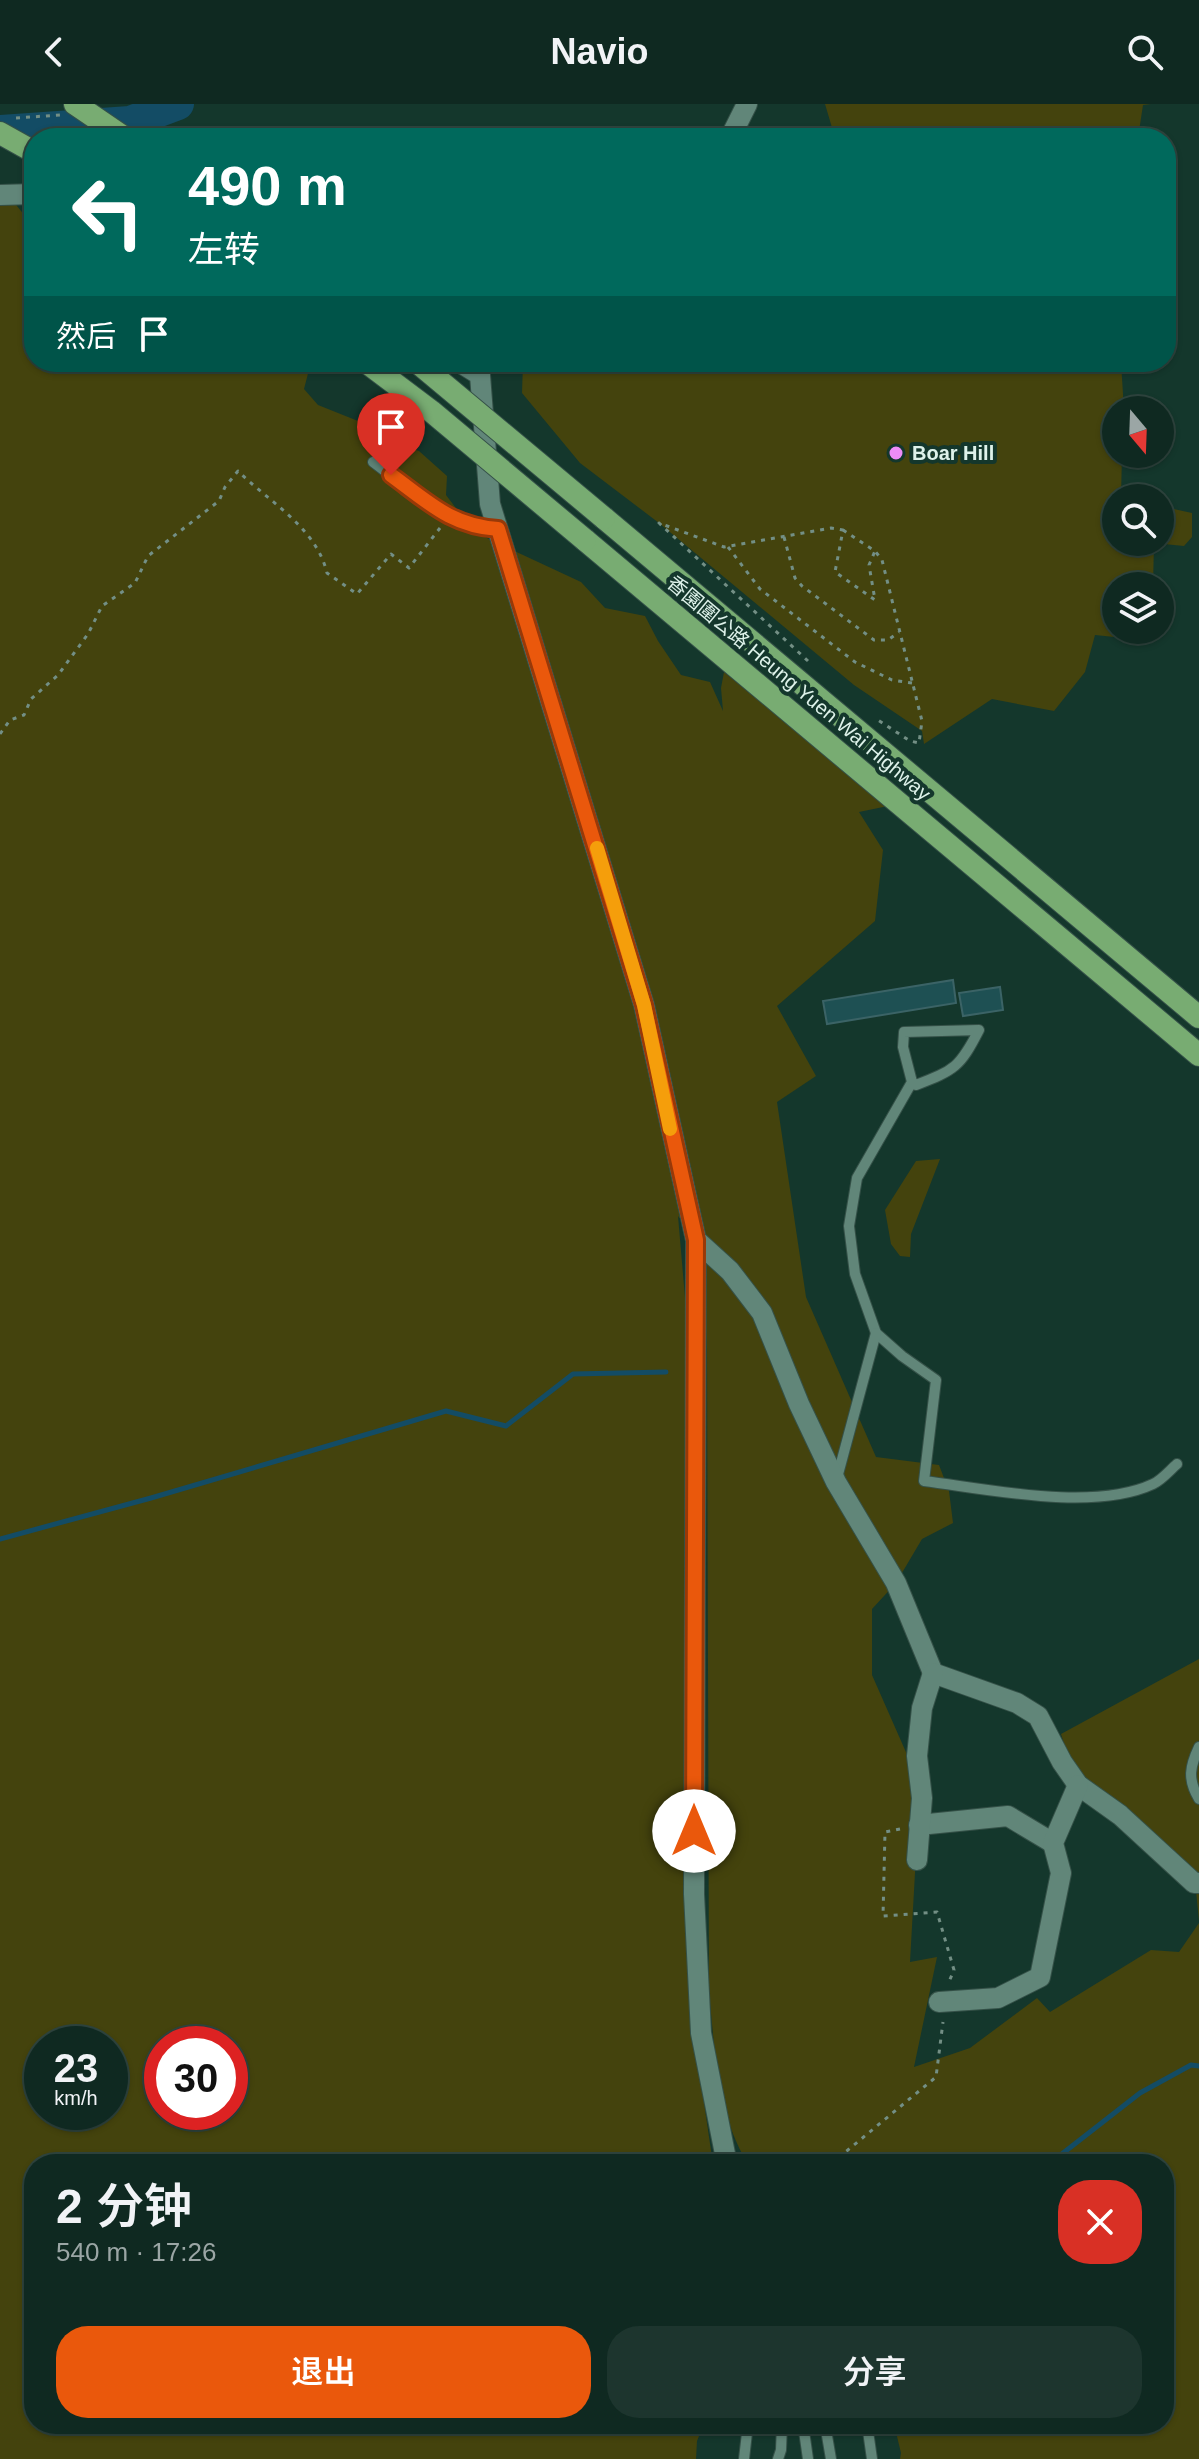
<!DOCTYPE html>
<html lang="zh">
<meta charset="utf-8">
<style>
body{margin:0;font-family:Helvetica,"Noto Sans SC",sans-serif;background:#1d352e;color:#f1f3f6;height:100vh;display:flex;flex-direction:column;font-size:30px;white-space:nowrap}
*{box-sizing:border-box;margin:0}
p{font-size:26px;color:#9ba6a5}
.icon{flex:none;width:44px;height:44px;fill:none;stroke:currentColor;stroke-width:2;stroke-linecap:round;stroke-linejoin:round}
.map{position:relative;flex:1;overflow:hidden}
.side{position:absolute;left:24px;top:2050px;width:1150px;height:280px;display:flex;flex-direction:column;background:#0f2921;border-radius:32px;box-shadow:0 2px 6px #0004,0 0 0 2px #2f453f}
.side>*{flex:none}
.guide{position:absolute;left:24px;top:24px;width:1152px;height:244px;border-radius:32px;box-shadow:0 2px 6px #0004,0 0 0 2px #2f453f;background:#00695c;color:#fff;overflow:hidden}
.needle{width:52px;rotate:161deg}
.tools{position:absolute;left:1102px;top:292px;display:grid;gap:16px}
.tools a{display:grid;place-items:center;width:72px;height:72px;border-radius:50%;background:#0f2921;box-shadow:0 2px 6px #0004,0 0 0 2px #2f453f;font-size:40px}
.speed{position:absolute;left:24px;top:1922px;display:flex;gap:16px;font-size:40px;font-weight:700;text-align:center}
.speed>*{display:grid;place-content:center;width:104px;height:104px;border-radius:50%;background:#0f2921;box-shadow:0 2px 6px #0004,0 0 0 2px #2f453f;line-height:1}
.speed small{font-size:20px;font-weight:400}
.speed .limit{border:12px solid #d22;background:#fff;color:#111}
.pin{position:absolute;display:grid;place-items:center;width:68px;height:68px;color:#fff;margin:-82px -34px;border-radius:50% 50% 50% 0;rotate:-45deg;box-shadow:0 0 8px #0007}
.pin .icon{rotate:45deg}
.me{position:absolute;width:88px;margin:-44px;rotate:0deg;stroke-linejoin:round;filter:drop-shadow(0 0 6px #0008)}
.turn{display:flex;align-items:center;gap:28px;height:168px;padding:0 32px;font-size:36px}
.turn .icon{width:104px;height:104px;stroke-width:2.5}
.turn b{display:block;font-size:56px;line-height:68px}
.then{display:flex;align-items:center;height:76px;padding:0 32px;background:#0003;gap:16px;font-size:30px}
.round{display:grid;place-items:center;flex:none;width:84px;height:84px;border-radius:32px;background:#1d352e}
.head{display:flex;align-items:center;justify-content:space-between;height:136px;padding:0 32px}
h1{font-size:48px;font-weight:600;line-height:60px}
.action{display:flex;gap:16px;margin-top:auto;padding:16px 32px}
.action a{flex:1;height:92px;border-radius:32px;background:#ea580c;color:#fff;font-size:32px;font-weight:600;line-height:92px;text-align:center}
.action a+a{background:#1d352e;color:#f1f3f6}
header{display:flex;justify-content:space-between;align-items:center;height:104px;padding:0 32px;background:#0f2921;font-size:36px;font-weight:600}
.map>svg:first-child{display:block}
.green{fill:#44430d;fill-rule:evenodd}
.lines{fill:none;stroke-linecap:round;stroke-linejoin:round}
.stream{stroke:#134c65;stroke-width:5}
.river{stroke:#134c65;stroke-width:32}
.building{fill:#1e5053;stroke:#3b6366;stroke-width:2}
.service-casing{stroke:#355148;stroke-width:12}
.minor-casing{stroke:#355148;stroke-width:22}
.trunk-casing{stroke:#355148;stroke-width:24}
.path{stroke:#738f85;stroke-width:3;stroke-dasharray:4 6;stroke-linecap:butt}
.service{stroke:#618679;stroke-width:10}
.minor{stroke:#618679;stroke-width:20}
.trunk{stroke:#78ac72;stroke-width:22}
.trunk-bridge-casing{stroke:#355148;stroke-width:24;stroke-linecap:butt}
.trunk-bridge{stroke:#78ac72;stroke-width:22}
.route-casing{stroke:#983908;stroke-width:20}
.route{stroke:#ea580c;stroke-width:14}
.slow{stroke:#f59e0b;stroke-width:14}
.poi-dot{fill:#ee8cf8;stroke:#14372c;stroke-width:3}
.labels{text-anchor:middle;stroke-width:8;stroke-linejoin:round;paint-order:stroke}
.poi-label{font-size:20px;font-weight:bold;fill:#def2ea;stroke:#14372c;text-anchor:start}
.street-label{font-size:20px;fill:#def2ea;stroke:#14372c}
</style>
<header><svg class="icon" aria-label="back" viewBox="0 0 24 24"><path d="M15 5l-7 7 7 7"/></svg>Navio<svg class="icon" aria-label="search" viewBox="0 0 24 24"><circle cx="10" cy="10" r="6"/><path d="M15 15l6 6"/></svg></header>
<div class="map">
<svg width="1199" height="2355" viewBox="0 0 1199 2355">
<rect width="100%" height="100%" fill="#14372c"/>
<g class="green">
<path d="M825,0H1151L1143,1L1138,34H829L833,27Z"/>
<path d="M0,81L34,123V258H311L304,285L318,301L358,317L378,333L419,347L447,372L446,391L474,428L581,478L605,504L645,512L658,537L681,571L710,578L723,607L721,584L724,568L888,702L859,708L883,746L875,817L777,902L816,972L777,998L806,1193L876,1353L939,1361L949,1387L953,1419L922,1435L896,1479L872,1505V1571L920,1680L910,1858L937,1853L914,1963L970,1944L1037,1894L1050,1908L1151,1846L1179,1848L1199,1819V2355H900L901,2349L894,2320H1164V2060H748C717,2010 715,1946 709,1889L707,1243L704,1194L696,1136L678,1112L686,1205L692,1917L713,2060H34V2320H704L697,2337L696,2355H0ZM42,1940H110V2008H42ZM162,1940H230V2008H162Z"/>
<path d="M523,258H1121L1124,306H1116V350H1122L1121,394H1116V438H1160V402L1192,409V433L1184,442L1154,439L1153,482H1116V526H1142L1134,535L1095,531L1085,568L1054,607L992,595L924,640L922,627L854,581L659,419L580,359L522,289Z"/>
<path d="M940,1055L911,1130L910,1153L900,1152L891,1140L885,1106L916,1057Z"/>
<path d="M1199,1555V1817L1194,1766L1071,1661L1061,1630Z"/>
</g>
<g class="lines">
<g class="stream">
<path d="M0,1435L151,1394L446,1307L506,1322L573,1270L666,1268"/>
<path d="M1044,2060L1058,2053L1140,1989L1191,1961L1199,1962"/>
</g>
<path class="river" d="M0,27L130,18L178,0"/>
</g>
<g class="building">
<path d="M953,876L956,899L827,920L823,897Z"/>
<path d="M1000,883L1003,906L963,912L959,889Z"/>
</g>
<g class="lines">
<g class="service-casing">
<g id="service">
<path d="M373,358C413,388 446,422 498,425"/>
<path d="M912,978L916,981C955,966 960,963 979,926L904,928L903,943L912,978L857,1074L849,1122L855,1170L876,1229L902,1252L936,1276L924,1377C988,1385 1093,1408 1153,1380C1162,1376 1170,1366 1177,1360"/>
<path d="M837,1374L876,1229"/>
<path d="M1199,1643C1190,1662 1187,1675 1199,1695"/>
<path d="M803,2320L808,2355"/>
<path d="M825,2320L831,2355"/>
<path d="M867,2320L872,2355"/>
<path d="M744,2355L748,2320"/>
<path d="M778,2355L781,2346L782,2320"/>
</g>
</g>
<g class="minor-casing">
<g id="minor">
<path d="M730,34L747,0"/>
<path d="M0,91L34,90"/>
<path d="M459,258L480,271L490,400L644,901L696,1136L694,1790L701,1929L727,2060"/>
<path d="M696,1136L730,1167L762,1209L799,1300L836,1378L896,1479L933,1569L1017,1599L1038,1612L1062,1658L1078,1681L1120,1711L1194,1779H1199"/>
<path d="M919,1721L1008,1712L1053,1739"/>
<path d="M917,1756L922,1694L917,1652L922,1604L933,1569"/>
<path d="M939,1898L998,1894L1040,1873L1061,1769L1053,1739L1078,1681"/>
</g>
</g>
<g class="trunk-casing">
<g id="trunk">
<path d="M75,0L125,34"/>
<path d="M0,29L34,48"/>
<path d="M604,414L1199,913"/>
<path d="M585,436L1199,951"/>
</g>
</g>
<g class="path">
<path d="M16,14L60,11"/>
<path d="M843,426L875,447L882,456L922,617L919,639L910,637L878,616"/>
<path d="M784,433L795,474L802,482L874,536H888L899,528"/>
<path d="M728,443L760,485L855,558L892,576L912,579"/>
<path d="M808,557L659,419L724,443L831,424L843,426L835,468L875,496L869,461L875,447"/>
<path d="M0,630L10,616L24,611L31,595L58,571L88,530L102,502L135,479L148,452L219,397L225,383L238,367C269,398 316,423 327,469L357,490L391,450L409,464L440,424"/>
<path d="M900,1725L885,1728L883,1812L937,1808L954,1866L948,1880"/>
<path d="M831,2060L936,1973L943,1918"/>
</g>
<use href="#service" class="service"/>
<use href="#minor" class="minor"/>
<use href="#trunk" class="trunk"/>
<g class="trunk-bridge-casing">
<g id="trunk-bridge">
<path d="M366,258L431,307L585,436"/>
<path d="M417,258L604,414"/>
</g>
</g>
<use href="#trunk-bridge" class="trunk-bridge"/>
</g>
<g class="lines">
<g class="route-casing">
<path id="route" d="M391,371C428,398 451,422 498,425L644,901L696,1136L694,1727"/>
</g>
<use href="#route" class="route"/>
<path class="slow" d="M597,744L644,901L670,1025"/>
</g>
<circle class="poi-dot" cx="896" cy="349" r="8"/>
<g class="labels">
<g class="poi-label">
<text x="912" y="356">Boar Hill</text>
</g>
<g class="street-label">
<text transform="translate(799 584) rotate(40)" y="7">香園圍公路 Heung Yuen Wai Highway</text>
</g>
</g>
</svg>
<div class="tools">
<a><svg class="needle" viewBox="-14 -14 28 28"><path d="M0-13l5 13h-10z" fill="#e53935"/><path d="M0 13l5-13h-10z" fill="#9ba6a5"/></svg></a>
<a><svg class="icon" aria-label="search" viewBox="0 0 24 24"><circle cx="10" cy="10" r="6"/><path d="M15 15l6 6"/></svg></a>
<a><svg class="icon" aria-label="layers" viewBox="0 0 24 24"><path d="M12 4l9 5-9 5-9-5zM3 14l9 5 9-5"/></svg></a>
</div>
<div class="speed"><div>23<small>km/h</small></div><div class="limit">30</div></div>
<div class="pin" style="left:391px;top:371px;background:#d93025"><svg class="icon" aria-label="arrive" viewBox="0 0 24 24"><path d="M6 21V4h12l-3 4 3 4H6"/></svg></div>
<svg class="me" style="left:694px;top:1727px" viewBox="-20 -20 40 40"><circle r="19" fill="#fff"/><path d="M0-13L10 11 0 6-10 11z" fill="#ea580c"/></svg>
<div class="guide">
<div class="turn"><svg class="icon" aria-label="left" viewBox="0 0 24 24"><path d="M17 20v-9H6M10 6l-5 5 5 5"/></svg><div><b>490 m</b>左转</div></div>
<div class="then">然后<svg class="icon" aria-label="arrive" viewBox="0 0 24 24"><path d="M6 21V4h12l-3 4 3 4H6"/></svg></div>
</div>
<section class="side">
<div class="head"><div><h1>2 分钟</h1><p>540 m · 17:26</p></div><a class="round" style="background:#d93025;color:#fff"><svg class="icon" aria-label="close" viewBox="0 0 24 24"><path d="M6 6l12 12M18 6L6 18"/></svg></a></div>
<div class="action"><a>退出</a><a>分享</a></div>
</section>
</div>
